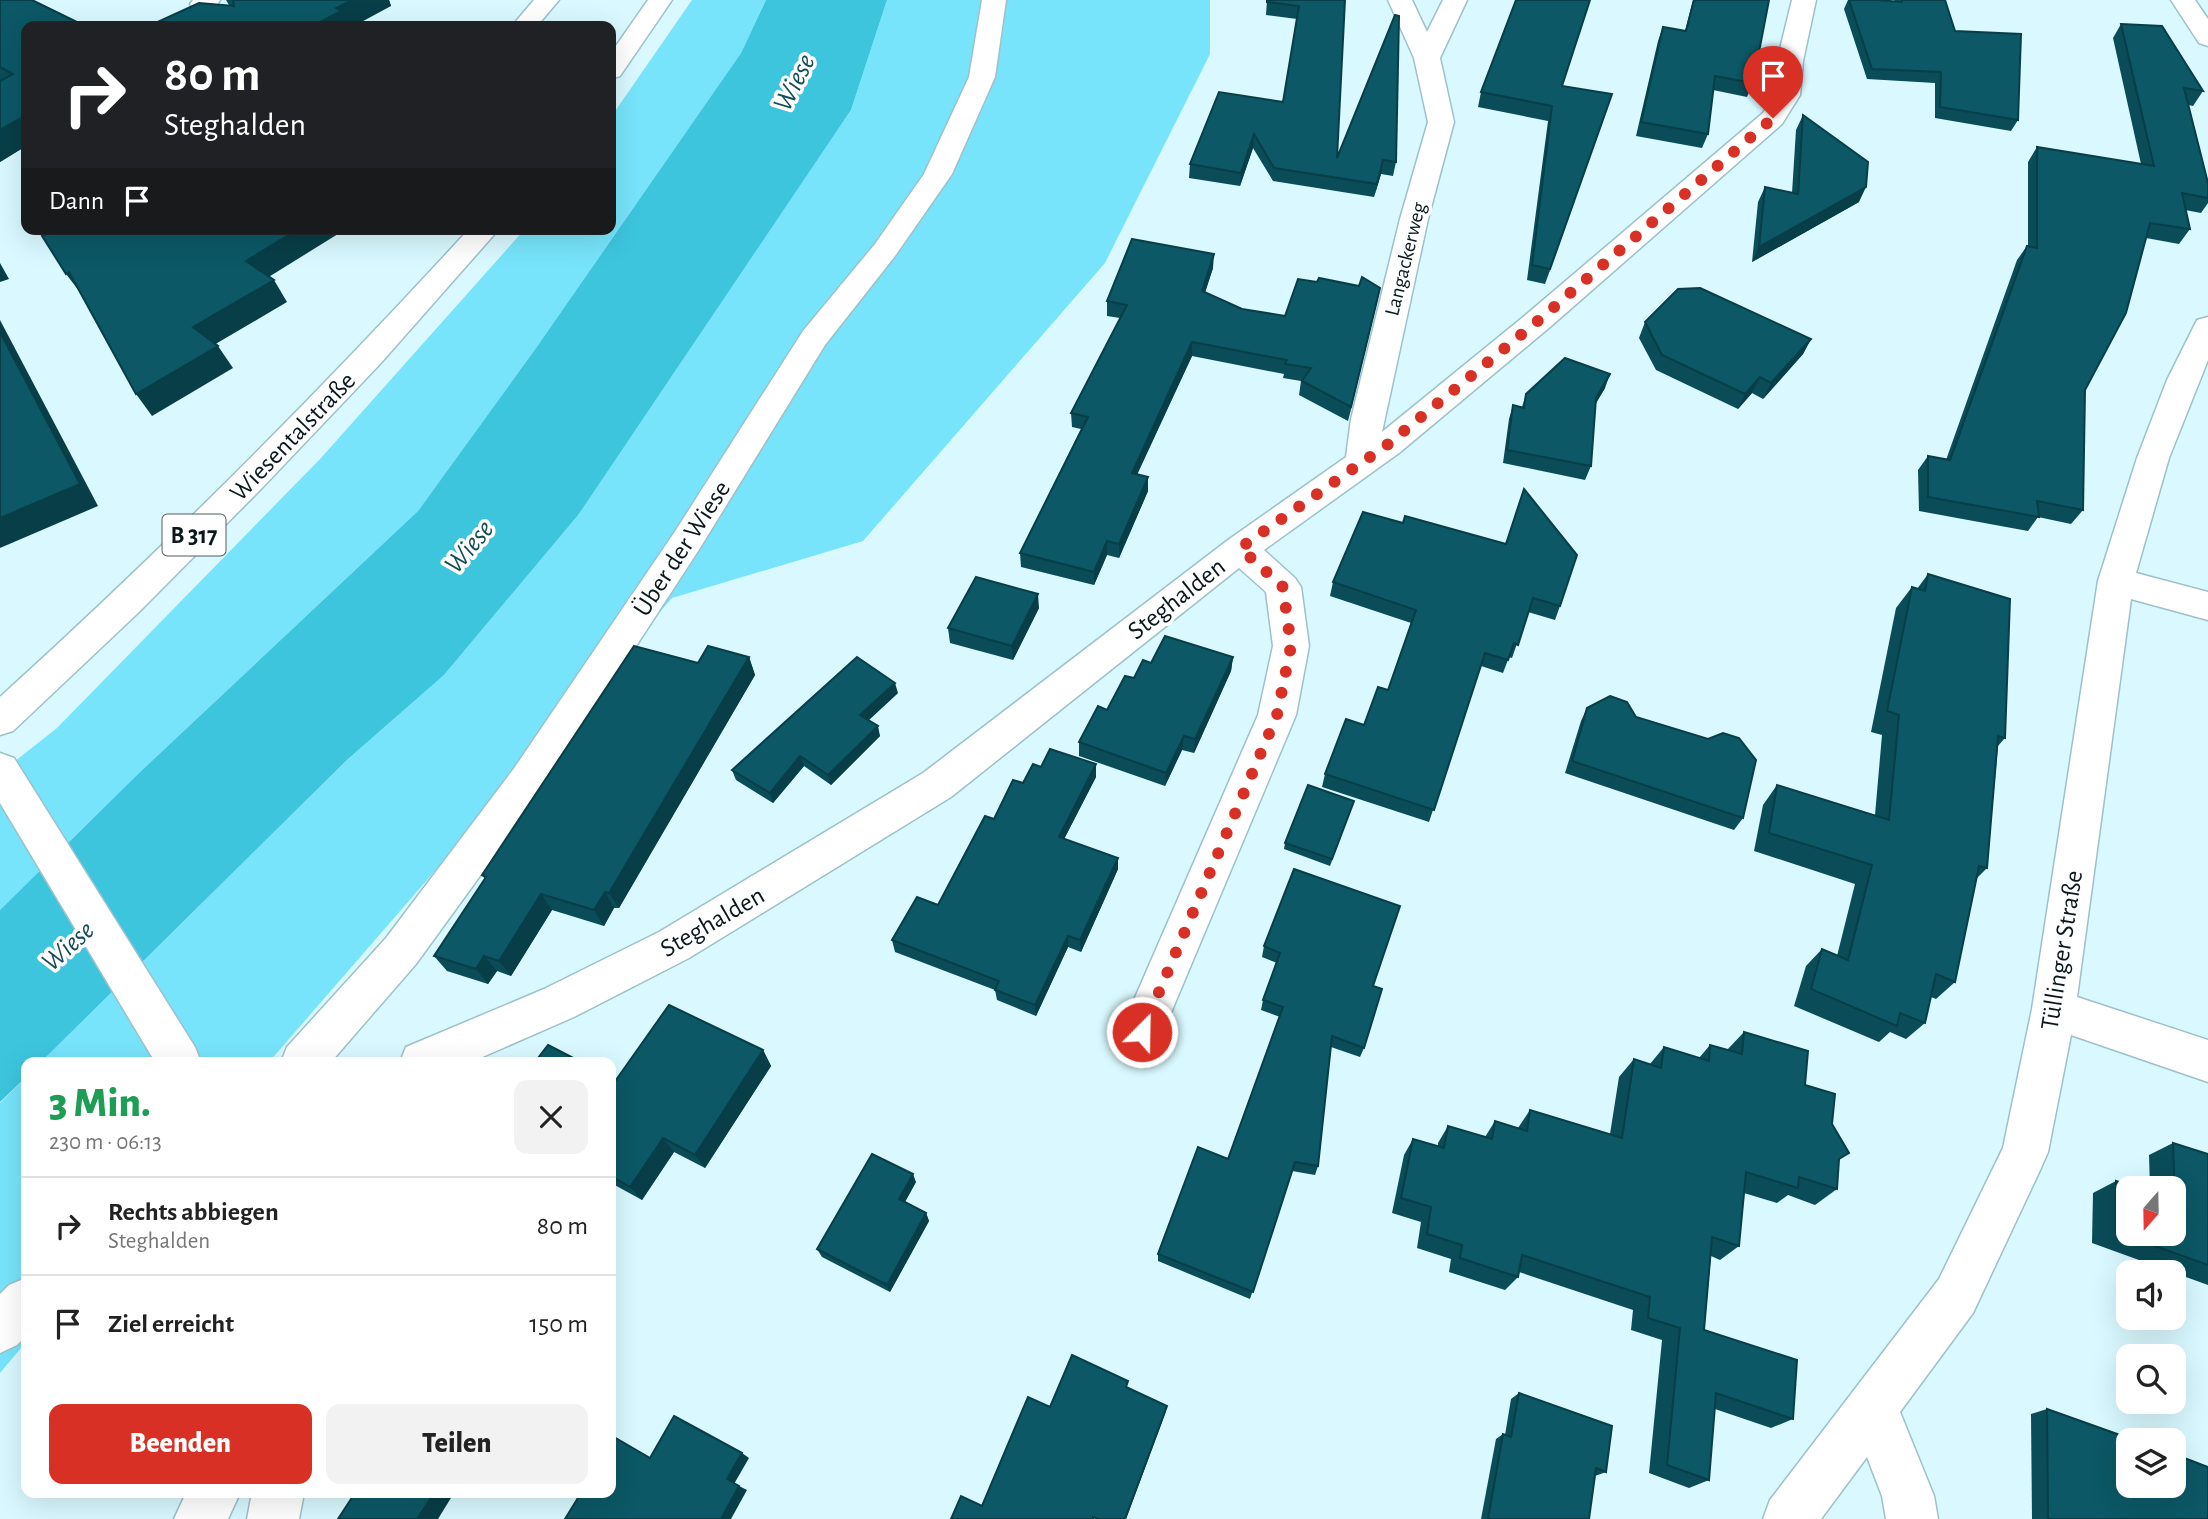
<!DOCTYPE html>
<html lang="de">
<meta charset="utf-8">
<style>
body{margin:0;font-family:"Alegreya Sans",sans-serif;background:#f2f2f2;color:#222;height:100vh;display:flex;flex-direction:column;font-size:26px;white-space:nowrap}
*{box-sizing:border-box;margin:0}
p{font-size:23px;color:#767676}
.icon{flex:none;width:38px;height:38px;fill:none;stroke:currentColor;stroke-width:2;stroke-linecap:round;stroke-linejoin:round}
.map{position:relative;flex:1;overflow:hidden}
.details{position:absolute;left:21px;top:1057px;width:595px;height:441px;display:flex;flex-direction:column;background:#fff;border-radius:14px;box-shadow:0 7px 28px #0002}
.details>*{flex:none}
.hud{position:absolute;left:21px;top:21px;width:595px;height:214px;border-radius:14px;box-shadow:0 7px 28px #0002;background:#202124;color:#fff;overflow:hidden}
.needle{width:46px;rotate:200deg}
.tools{position:absolute;left:2116px;top:1176px;display:grid;gap:14px}
.tools a{display:grid;place-items:center;width:70px;height:70px;border-radius:14px;background:#fff;box-shadow:0 7px 28px #0002;font-size:35px}
.pin{position:absolute;display:grid;place-items:center;width:60px;height:60px;color:#fff;margin:-72px -30px;border-radius:50% 50% 50% 0;rotate:-45deg;box-shadow:0 0 7px #0007}
.pin .icon{rotate:45deg}
.me{position:absolute;width:77px;margin:-38px;rotate:23deg;stroke-linejoin:round;filter:drop-shadow(0 0 5px #0008)}
.turn{display:flex;align-items:center;gap:24px;height:147px;padding:0 28px;font-size:32px}
.turn .icon{width:91px;height:91px;stroke-width:2.5}
.turn b{display:block;font-size:49px;line-height:60px}
.then{display:flex;align-items:center;height:66px;padding:0 28px;background:#0003;gap:14px;font-size:26px}
.round{display:grid;place-items:center;flex:none;width:74px;height:74px;border-radius:14px;background:#f2f2f2}
.overview{display:flex;align-items:center;justify-content:space-between;height:119px;padding:0 28px}
h1{font-size:42px;font-weight:800;line-height:52px;color:#1e9e55}
.action{display:flex;gap:14px;margin-top:auto;padding:14px 28px}
.action a{flex:1;height:80px;border-radius:14px;background:#d93025;color:#fff;font-size:28px;font-weight:800;line-height:80px;text-align:center}
.action a+a{background:#f2f2f2;color:#222}
ul{padding:0;list-style:none}
li{display:flex;align-items:center;gap:21px;height:98px;padding:0 28px;border-top:2px solid #e0e0e0}
li div{flex:1}
li b{display:block;font-size:26px}
li em{font-style:normal}
.map>svg:first-child{display:block}
.green{fill:#77e4fb}
.water{fill:#3dc5de}
.lines{fill:none;stroke-linecap:round;stroke-linejoin:round}
.minor-casing{stroke:#9cc1ca;stroke-width:3}
.major-casing{stroke:#9cc1ca;stroke-width:3}
.minor{fill:#fff;fill-rule:evenodd}
.major{fill:#fff;fill-rule:evenodd}
.wall{fill:#0a4c58}
.shaded-wall{fill:#083e47}
.building{fill:#0c5866;stroke:#083e47;stroke-width:2}
.route{stroke:#d93025;stroke-width:12;stroke-dasharray:0 21.6}
.labels{text-anchor:middle;stroke-width:7;stroke-linejoin:round;paint-order:stroke}
.far-street-label{font-size:21px;fill:#0a181b;stroke:#fefefe}
.shield{fill:#fefefe;stroke:#535d5f;stroke-width:2}
.shield-label{font-size:24px;font-weight:bold;fill:#0a181b}
.street-label{font-size:26px;fill:#0a181b;stroke:#fefefe}
.water-label{font-size:28px;font-style:italic;fill:#144c57;stroke:#fefefe}
</style>
<div class="map">
<svg width="2208" height="1519" viewBox="0 0 2208 1519">
<rect width="100%" height="100%" fill="#d9f8ff"/>
<g class="green">
<path d="M692,0H766L741,53L536,348L418,511L139,773L0,910V773L57,728L321,458L525,229H611V117Z"/>
<path d="M887,0H1210V54L1105,263L863,541L672,598L269,1062H41L348,759L444,675L579,514L851,110Z"/>
<path d="M26,1077V1342L0,1373V1103Z"/>
</g>
<path class="water" d="M766,0H887L851,110L579,514L444,675L348,759L41,1062H26V1077L0,1102V910L139,773L418,511L536,348L741,53Z"/>
<g class="lines">
<g class="minor-casing">
<g id="minor">
<path d="M193,0H220L216,7L241,21L244,26C220,27 203,26 190,4Z"/>
<path d="M534,0H559L537,26H512Z"/>
<path d="M982,0H1006L995,77L952,174L895,256L825,345L700,548L543,789L416,964L331,1062H281L287,1047L386,938L515,767L676,530L803,331L875,244L924,174L969,77Z"/>
<path d="M1388,0H1412L1427,32L1443,0H1467L1440,58L1454,122L1428,219L1382,432L1528,313L1763,113L1774,95L1777,61L1792,0H1816L1803,61L1800,95L1782,124L1550,327L1399,453L1264,550L1295,578L1301,587L1309,646L1296,715L1157,1046L1142,1052L1127,1046L1120,1032L1258,715L1273,646L1266,592L1239,568L951,797L689,958L574,1017L471,1062H400L406,1047L544,989L659,932L923,773L1228,540L1346,457L1351,419L1400,219L1428,122L1414,58Z"/>
<path d="M2171,0H2195L2208,19V46L2199,43Z"/>
<path d="M2208,317V360L2169,458L2136,573L2208,592V620L2131,599L2077,997L2208,1040V1082L2071,1035L2048,1152L2041,1168L1973,1313L1900,1412L1934,1496L1938,1519H1886L1882,1496L1867,1457L1821,1519H1763L1770,1500L1939,1279L2003,1148L2032,1009L2098,581L2137,458L2167,380L2197,320Z"/>
<path d="M0,753L14,758L195,1047L201,1062H155L0,803Z"/>
<path d="M26,1278V1336L17,1345L0,1353V1294L9,1285Z"/>
<path d="M186,1493H240L228,1519H174Z"/>
<path d="M252,1493H304L299,1519H247Z"/>
</g>
</g>
<g class="major-casing">
<g id="major">
<path d="M648,0H672L620,76L611,79V53Z"/>
<path d="M469,229H499L380,364L261,489L139,612L13,731L0,735V697C164,548 320,392 469,229Z"/>
</g>
</g>
<use href="#minor" class="minor"/>
<use href="#major" class="major"/>
</g>
<g class="wall">
<path d="M0,0L26,26V146L0,162Z"/>
<path d="M226,0H389L391,6L229,5Z"/>
<path d="M1267,0H1345L1337,158L1395,15L1396,162L1393,176L1381,174L1374,197L1273,181L1253,148L1240,186L1189,178L1190,164L1283,102L1297,19L1266,15Z"/>
<path d="M1693,0H1769L1753,83L1747,97L1713,90L1708,134L1702,148L1636,136L1658,41L1663,27L1685,31Z"/>
<path d="M1848,0L1895,1L1894,0H1945L1955,31L2018,120L2011,131L1935,118V83L1867,79L1844,9Z"/>
<path d="M2121,24L2203,91L2193,106L2188,105L2208,183V203L2201,213L2185,210L2190,229L2179,244L2146,238L2085,390L2083,510L2071,524L2038,517L2028,531L1919,511L1918,470L1928,456L1946,460L2017,260L2027,246H2028V162L2037,147L2141,164L2113,38Z"/>
<path d="M1563,86L1607,109L1545,284L1527,280L1548,121L1478,107L1481,92Z"/>
<path d="M1803,115L1859,202L1752,262L1758,202L1765,187L1792,193L1796,130Z"/>
<path d="M1213,268L1205,292L1242,309L1285,316L1377,302L1348,421L1299,395L1301,381L1283,378L1284,374L1192,356L1137,475L1148,491L1119,558L1107,555L1094,585L1021,567L1020,553L1081,429L1072,427L1071,413L1120,318L1107,316V301Z"/>
<path d="M1645,322L1811,339L1803,354L1763,399L1752,393L1738,409L1656,370L1639,338Z"/>
<path d="M1605,388L1595,404L1591,466L1585,480L1503,463L1509,419L1513,405L1522,407L1526,394Z"/>
<path d="M1363,512L1560,606L1555,620L1528,612L1512,658L1509,657L1503,673L1481,666L1429,822L1322,787L1325,774L1364,725L1388,690L1411,623L1330,596L1333,582Z"/>
<path d="M1928,574L2005,738L1998,746L1987,868L1977,878L1955,982L1936,999L1931,997L1925,1023L1906,1039L1890,1032L1879,1042L1794,1006L1806,966L1822,949L1837,956L1855,884L1754,851L1763,805L1777,785L1875,815L1882,735L1871,732L1896,608L1912,587L1917,589Z"/>
<path d="M1039,608L1013,660L950,643L948,628Z"/>
<path d="M749,657L755,675L619,908H614L604,926L552,910L511,976L497,971L488,984L447,971L434,956L485,879L482,875L698,663Z"/>
<path d="M1233,657L1231,671L1194,753L1182,750L1165,786L1079,756V742L1134,678L1151,663Z"/>
<path d="M898,693L869,720L880,736L831,785L804,766L773,803L736,780L732,770Z"/>
<path d="M1587,708L1636,717L1743,818L1734,830L1565,773L1581,721Z"/>
<path d="M1041,767L1096,777L1064,839L1118,869L1081,952L1068,947L1036,1016L997,1000L995,990L895,952L892,940L938,905L994,819Z"/>
<path d="M1354,801L1330,866L1284,849L1285,843Z"/>
<path d="M1264,946L1373,986L1364,1048L1360,1057L1331,1047L1318,1166L1315,1175L1292,1171L1250,1299L1158,1261V1254L1228,1159L1280,1017L1261,1010L1263,1000L1277,963L1262,957Z"/>
<path d="M1744,1032L1805,1085L1832,1124L1839,1160L1837,1189L1815,1205L1788,1195L1777,1203L1744,1193L1739,1246L1720,1260L1711,1256L1704,1330L1793,1419L1771,1428L1715,1409L1709,1480L1689,1488L1649,1473L1662,1340L1631,1330L1633,1310L1519,1272L1518,1277L1505,1290L1449,1272L1451,1259L1417,1248L1421,1222L1392,1213L1404,1155L1413,1139L1438,1146V1143L1448,1126L1485,1137L1495,1121L1518,1128L1530,1110L1610,1134L1619,1077L1634,1059L1650,1064L1664,1047L1699,1058L1710,1045L1727,1050Z"/>
<path d="M763,1050L771,1066L705,1168L674,1152L642,1200L611,1183V1077L616,1080Z"/>
<path d="M2173,1143L2208,1154V1285L2092,1243L2093,1193L2116,1181L2174,1234V1188H2150L2149,1155Z"/>
<path d="M916,1182L905,1202L926,1213L929,1221L890,1292L822,1257L817,1249Z"/>
<path d="M1519,1393L1606,1472L1595,1476L1589,1519H1481L1496,1439L1503,1434L1505,1435L1511,1399Z"/>
<path d="M2047,1409L2208,1519H2032L2031,1414Z"/>
</g>
<g class="shaded-wall">
<path d="M352,0H389L391,6L354,26H313L336,8Z"/>
<path d="M1612,94L1607,109L1545,284L1550,269Z"/>
<path d="M26,115V146L0,162V130Z"/>
<path d="M1254,134L1253,148L1240,186L1241,173Z"/>
<path d="M1383,160L1381,174L1374,197L1377,184Z"/>
<path d="M1866,187L1859,202L1752,262L1759,247Z"/>
<path d="M298,229H346L259,283L246,261Z"/>
<path d="M1214,254L1213,268L1201,305L1202,291Z"/>
<path d="M0,263L9,279L0,282Z"/>
<path d="M69,272L83,296L66,274Z"/>
<path d="M274,280L287,302L207,349L193,327Z"/>
<path d="M1380,288L1377,302L1348,421L1351,407Z"/>
<path d="M0,320L98,506L0,548Z"/>
<path d="M1811,339L1803,354L1763,399L1771,383Z"/>
<path d="M1192,342V356L1131,487L1132,473Z"/>
<path d="M218,346L233,368L152,416L136,394Z"/>
<path d="M1610,374L1605,388L1591,412L1596,398Z"/>
<path d="M1760,377L1752,393L1738,409L1745,394Z"/>
<path d="M1148,477V491L1119,558V544Z"/>
<path d="M1107,541V555L1094,585V572Z"/>
<path d="M1038,594L1039,608L1013,660L1012,646Z"/>
<path d="M749,657L755,675L619,908L609,893Z"/>
<path d="M1233,657L1231,671L1194,753L1195,739Z"/>
<path d="M895,683L898,693L863,725L860,715Z"/>
<path d="M878,726L880,736L831,785L828,775Z"/>
<path d="M1184,736L1182,750L1165,786L1166,773Z"/>
<path d="M800,756L804,766L773,803L770,793Z"/>
<path d="M1096,764V777L1059,849V837Z"/>
<path d="M1118,858V869L1081,952L1080,940Z"/>
<path d="M605,892L614,908L604,926L594,910Z"/>
<path d="M541,894L552,910L511,976L499,961Z"/>
<path d="M1068,936V947L1036,1016L1035,1005Z"/>
<path d="M484,956L497,971L488,984L476,969Z"/>
<path d="M763,1050L771,1066L705,1168L695,1155Z"/>
<path d="M663,1138L674,1152L642,1200L630,1187Z"/>
<path d="M913,1174L916,1182L902,1207L899,1199Z"/>
<path d="M926,1213L929,1221L890,1292L887,1285Z"/>
<path d="M1167,1406L1165,1414L1126,1519H1125Z"/>
<path d="M742,1453L749,1458L734,1484L727,1479Z"/>
<path d="M739,1486L747,1490L731,1519H721Z"/>
<path d="M434,1493H454L438,1519H417Z"/>
</g>
<g class="building">
<path d="M0,0H32L85,26H26V115L0,130V81L13,74L0,67Z"/>
<path d="M233,0H352L336,8L341,11L313,26H149L199,3L234,6Z"/>
<path d="M1267,0H1345L1337,158L1395,15L1399,16L1396,162L1383,160L1377,184L1274,168L1254,134L1241,173L1190,164L1219,92L1283,102L1299,6L1267,2Z"/>
<path d="M1516,0H1590L1562,86L1612,94L1550,269L1532,265L1552,106L1481,92Z"/>
<path d="M1694,0H1769L1753,83L1715,76L1708,134L1641,122L1663,27L1686,31Z"/>
<path d="M1849,0H1877L1902,2V0H1945L1955,31L2021,34L2018,120L1940,107L1941,72L1872,69Z"/>
<path d="M2121,24L2162,26L2203,91L2184,88L2208,183V198L2182,193L2190,229L2150,223L2126,313L2085,390L2083,510L2037,501L2039,517L1928,497V456L1950,460L2027,246L2037,248V147L2154,166Z"/>
<path d="M1803,115L1868,162L1866,187L1759,247L1765,187L1798,194Z"/>
<path d="M56,229H298L246,261L274,280L193,327L218,346L136,394L69,272L66,274L42,236Z"/>
<path d="M1132,239L1214,254L1202,291L1242,309L1285,316L1298,279L1317,282L1319,278L1359,286L1362,277L1380,288L1351,407L1302,381L1311,368L1285,364L1287,360L1192,342L1132,473L1148,477L1119,544L1107,541L1094,572L1020,553L1088,417L1071,413L1127,305L1107,301Z"/>
<path d="M1700,288L1811,339L1771,383L1760,377L1745,394L1662,355L1645,322L1678,289Z"/>
<path d="M0,332L80,484L0,518Z"/>
<path d="M1565,358L1610,374L1596,398L1591,466L1507,450L1513,405L1524,408L1526,394Z"/>
<path d="M1524,489L1577,555L1560,606L1533,598L1518,645L1514,643L1508,660L1485,653L1434,810L1325,774L1346,719L1364,725L1378,687L1388,690L1416,610L1333,582L1363,512L1403,523L1405,516L1506,544Z"/>
<path d="M1928,574L2010,599L2005,738L1998,736L1987,868L1979,866L1955,982L1936,974L1925,1023L1900,1013L1897,1026L1811,989L1822,949L1848,960L1872,865L1769,833L1777,785L1889,820L1899,715L1887,711L1912,587L1925,591Z"/>
<path d="M976,577L1038,594L1012,646L948,628Z"/>
<path d="M1165,636L1233,657L1195,739L1184,736L1166,773L1079,742L1098,706L1107,710L1125,676L1134,678L1143,660L1151,663Z"/>
<path d="M634,646L698,663L708,646L749,657L609,893L605,892L594,910L541,894L499,961L484,956L476,969L434,956L486,877L482,875Z"/>
<path d="M857,657L895,683L860,715L878,726L828,775L800,756L770,793L732,770Z"/>
<path d="M1610,696L1627,702L1636,717L1708,739L1723,733L1739,738L1756,760L1743,818L1572,761L1587,708Z"/>
<path d="M1050,749L1096,764L1059,837L1118,858L1080,940L1068,936L1035,1005L995,990L999,981L892,940L917,897L938,905L985,816L994,819L1013,780L1023,783L1033,764L1041,767Z"/>
<path d="M1308,785L1354,801L1332,859L1285,843Z"/>
<path d="M1294,869L1400,906L1373,986L1382,989L1364,1048L1332,1036L1318,1166L1295,1162L1253,1292L1158,1254L1198,1147L1228,1159L1283,1007L1263,1000L1280,953L1264,946Z"/>
<path d="M669,1005L763,1050L695,1155L663,1138L630,1187L611,1176V1077L616,1080Z"/>
<path d="M1744,1032L1808,1051L1805,1085L1835,1094L1832,1124L1849,1153L1839,1159L1837,1189L1799,1177L1798,1188L1746,1172L1739,1246L1712,1237L1704,1330L1797,1360L1793,1419L1716,1393L1709,1480L1667,1465L1680,1328L1648,1318L1650,1297L1522,1255L1518,1277L1460,1258L1462,1245L1427,1234L1431,1207L1401,1198L1413,1139L1444,1148L1448,1126L1492,1139L1495,1121L1527,1131L1530,1110L1622,1138L1634,1059L1661,1068L1664,1047L1709,1061L1710,1045L1742,1054Z"/>
<path d="M548,1045L581,1062H535Z"/>
<path d="M2173,1143L2208,1154V1265L2116,1232V1181L2136,1188H2128V1234H2174V1201L2175,1202Z"/>
<path d="M872,1154L913,1174L899,1199L926,1213L887,1285L817,1249Z"/>
<path d="M1072,1355L1128,1381L1126,1387L1167,1406L1125,1519H1098L1093,1517V1519H951L961,1496L982,1506L1028,1397L1050,1407Z"/>
<path d="M1519,1393L1612,1426L1606,1472L1596,1468L1589,1519H1488L1503,1434L1511,1437Z"/>
<path d="M2047,1409L2134,1440H2128V1486H2174V1454L2208,1467V1519H2048Z"/>
<path d="M674,1416L742,1453L727,1479L739,1486L721,1519H565L581,1493H611V1442L614,1437L650,1458Z"/>
<path d="M355,1493H434L417,1519H338Z"/>
</g>
<g class="lines">
<path class="route" d="M1142,1032L1277,715L1291,646L1283,587L1240,548L1387,445L1539,320L1773,118"/>
</g>
<g class="labels">
<g class="far-street-label">
<text transform="translate(1405 259) rotate(-76)" y="7">Langackerweg</text>
</g>
<rect class="shield" x="162.5" y="514.5" width="63" height="41" rx="5"/>
<g class="shield-label">
<text x="194" y="543">B 317</text>
</g>
<g class="street-label">
<text transform="translate(292 436) rotate(-46)" y="9">Wiesentalstraße</text>
<text transform="translate(681 548) rotate(-57)" y="9">Über der Wiese</text>
<text transform="translate(1176 598) rotate(-38)" y="9">Steghalden</text>
<text transform="translate(712 921) rotate(-30)" y="9">Steghalden</text>
<text transform="translate(2061 950) rotate(-81)" y="9">Tüllinger Straße</text>
</g>
<g class="water-label">
<text transform="translate(793 82) rotate(-63)" y="10">Wiese</text>
<text transform="translate(468 546) rotate(-50)" y="10">Wiese</text>
<text transform="translate(67 945) rotate(-42)" y="10">Wiese</text>
</g>
</g>
</svg>
<div class="tools">
<a><svg class="needle" viewBox="-14 -14 28 28"><path d="M0-13l5 13h-10z" fill="#e53935"/><path d="M0 13l5-13h-10z" fill="#767676"/></svg></a>
<a><svg class="icon" aria-label="sound" viewBox="0 0 24 24"><path d="M4 9h4l5-4v14l-5-4H4zM17 9q2 3 0 6"/></svg></a>
<a><svg class="icon" aria-label="search" viewBox="0 0 24 24"><circle cx="10" cy="10" r="6"/><path d="M15 15l6 6"/></svg></a>
<a><svg class="icon" aria-label="layers" viewBox="0 0 24 24"><path d="M12 4l9 5-9 5-9-5zM3 14l9 5 9-5"/></svg></a>
</div>
<div class="pin" style="left:1773px;top:118px;background:#d93025"><svg class="icon" aria-label="arrive" viewBox="0 0 24 24"><path d="M6 21V4h12l-3 4 3 4H6"/></svg></div>
<svg class="me" style="left:1142px;top:1032px" viewBox="-20 -20 40 40"><circle r="17" fill="#d93025" stroke="#fff" stroke-width="3"/><path d="M0-11L8 9 0 5-8 9z" fill="#fff"/></svg>
<div class="hud">
<div class="turn"><svg class="icon" aria-label="right" viewBox="0 0 24 24"><path d="M7 20v-9h11M14 6l5 5-5 5"/></svg><div><b>80 m</b>Steghalden</div></div>
<div class="then">Dann<svg class="icon" aria-label="arrive" viewBox="0 0 24 24"><path d="M6 21V4h12l-3 4 3 4H6"/></svg></div>
</div>
<section class="details">
<div class="overview"><div><h1>3 Min.</h1><p>230 m · 06:13</p></div><a class="round"><svg class="icon" aria-label="close" viewBox="0 0 24 24"><path d="M6 6l12 12M18 6L6 18"/></svg></a></div>
<ul>
<li><svg class="icon" aria-label="right" viewBox="0 0 24 24"><path d="M7 20v-9h11M14 6l5 5-5 5"/></svg><div><b>Rechts abbiegen</b><p>Steghalden</p></div><em>80 m</em></li>
<li><svg class="icon" aria-label="arrive" viewBox="0 0 24 24"><path d="M6 21V4h12l-3 4 3 4H6"/></svg><div><b>Ziel erreicht</b></div><em>150 m</em></li>
</ul>
<div class="action"><a>Beenden</a><a>Teilen</a></div>
</section>
</div>
